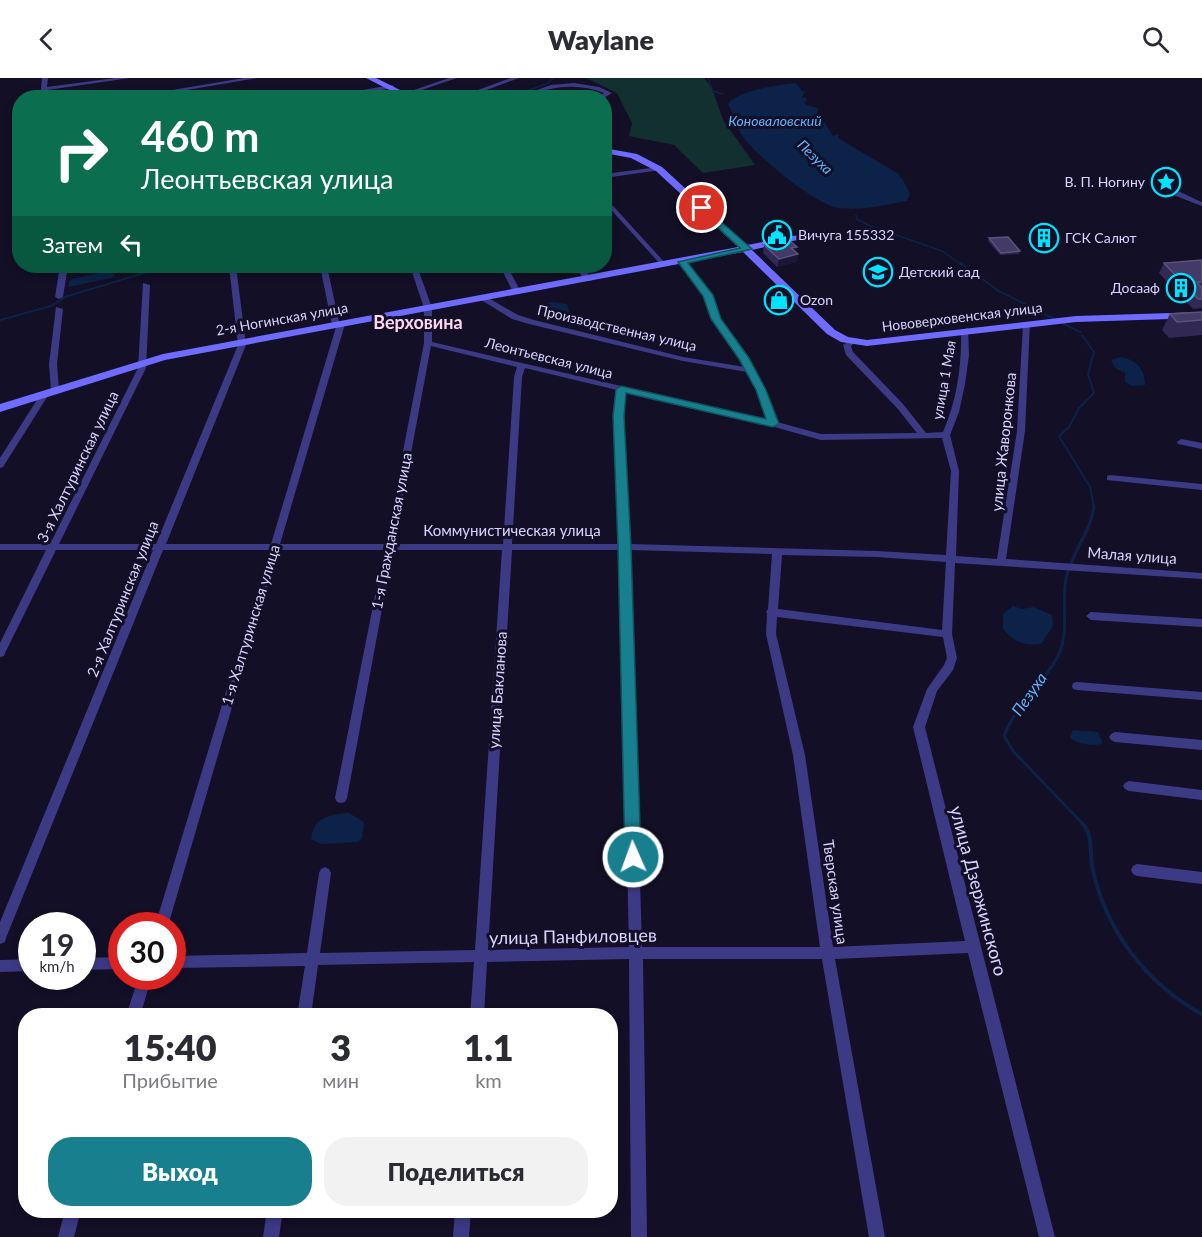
<!DOCTYPE html>
<html lang="ru">
<meta charset="utf-8">
<style>
body{margin:0;font-family:Lato,sans-serif;background:#f2f2f3;color:#2b2b33;height:100vh;display:flex;flex-direction:column;font-size:22px;white-space:nowrap}
*{box-sizing:border-box;margin:0}
p{font-size:20px;color:#7c7c81}
.icon{flex:none;width:33px;height:33px;fill:none;stroke:currentColor;stroke-width:2;stroke-linecap:round;stroke-linejoin:round}
.map{position:relative;flex:1;overflow:hidden}
.sheet{position:absolute;left:18px;top:930px;width:600px;height:210px;display:flex;flex-direction:column;background:#fff;border-radius:24px;box-shadow:0 3px 9px #0003}
.sheet>*{flex:none}
.banner{position:absolute;left:12px;top:12px;width:600px;height:183px;border-radius:24px;box-shadow:0 3px 9px #0003;background:#0b6e4f;color:#fff;overflow:hidden}
.speed{position:absolute;left:18px;top:834px;display:flex;gap:12px;font-size:30px;font-weight:700;text-align:center}
.speed>*{display:grid;place-content:center;width:78px;height:78px;border-radius:50%;background:#fff;box-shadow:0 3px 9px #0003;line-height:1}
.speed small{font-size:15px;font-weight:400}
.speed .limit{border:9px solid #d22;background:#fff;color:#111}
.pin{position:absolute;display:grid;place-items:center;width:51px;height:51px;color:#fff;margin:-26px;border:3px solid #fff;border-radius:50%;box-shadow:0 2px 6px #0007}
.me{position:absolute;width:66px;margin:-33px;rotate:358deg;stroke-linejoin:round;filter:drop-shadow(0 0 4px #0008)}
.turn{display:flex;align-items:center;gap:21px;height:126px;padding:0 30px;font-size:27px}
.turn .icon{width:78px;height:78px;stroke-width:2.5}
.turn b{display:block;font-size:42px;line-height:51px}
.then{display:flex;align-items:center;height:57px;padding:0 30px;background:#0003;gap:12px;font-size:22px}
.eta{display:flex;justify-content:space-evenly;align-items:center;height:102px;text-align:center}
.eta b{font-size:36px;font-weight:800;line-height:42px}
.cta{display:flex;gap:12px;margin-top:auto;padding:12px 30px}
.cta a{flex:1;height:69px;border-radius:24px;background:#187f8f;color:#fff;font-size:24px;font-weight:800;line-height:69px;text-align:center}
.cta a+a{background:#f2f2f3;color:#2b2b33}
header{display:flex;justify-content:space-between;align-items:center;height:78px;padding:0 30px;background:#fff;font-size:27px;font-weight:800}
.map>svg:first-child{display:block}
.green{fill:#12302f}
.water{fill:#0c2248}
.lines{fill:none;stroke-linecap:round;stroke-linejoin:round}
.stream-far3{stroke:#0c2248;stroke-width:1.5}
.stream-far2{stroke:#0c2248;stroke-width:2}
.stream-far1{stroke:#0c2248;stroke-width:3}
.stream{stroke:#0c2248;stroke-width:4}
.street{fill:#3d3a85;fill-rule:evenodd}
.secondary{fill:#6f6bff;fill-rule:evenodd}
.wall{fill:#312854}
.shaded-wall{fill:#1d163a}
.building{fill:#433a66;stroke:#5a527e;stroke-width:1.5}
.route{fill:#187f8f;stroke:#10535d;stroke-width:1.5}
.labels{text-anchor:middle;stroke-width:6;stroke-linejoin:round;paint-order:stroke}
.far-water-label{font-size:14px;font-style:italic;fill:#62b6ff;stroke:#130f26}
.far-poi-label{font-size:14px;fill:#d9d4ff;stroke:#130f26;text-anchor:start}
.far-street-label{font-size:14px;fill:#d9d4ff;stroke:#130f26}
.street-label{font-size:15px;fill:#d9d4ff;stroke:#130f26}
.water-label{font-size:16px;font-style:italic;fill:#62b6ff;stroke:#130f26}
.far-district-label{font-size:18px;font-weight:bold;fill:#ffd6f0;stroke:#130f26}
.near-street-label{font-size:18px;fill:#d9d4ff;stroke:#130f26}
</style>
<header><svg class="icon" aria-label="back" viewBox="0 0 24 24"><path d="M15 5l-7 7 7 7"/></svg>Waylane<svg class="icon" aria-label="search" viewBox="0 0 24 24"><circle cx="10" cy="10" r="6"/><path d="M15 15l6 6"/></svg></header>
<div class="map">
<svg width="1202" height="1159" viewBox="0 0 1202 1159">
<rect width="100%" height="100%" fill="#130f26"/>
<path class="green" d="M586,0H704L712,10L723,42L755,87L703,95L674,67L629,58L632,45L617,15Z"/>
<g class="water">
<path d="M796,5L802,13L807,14L804,15L802,20L806,19L807,23L803,24L807,27L818,30L817,38L823,42L833,58L839,56L838,60L897,95L903,102L910,116L907,123C884,127 862,133 839,130C817,128 756,77 743,59C736,49 734,37 728,26C737,12 779,7 796,5Z"/>
<path d="M108,193H113L115,199L69,209V203L72,201Z"/>
<path d="M552,224L567,226L570,236H541L539,233L540,228Z"/>
<path d="M1120,279C1136,281 1145,291 1145,307L1132,308L1125,304V295L1115,290L1111,282Z"/>
<path d="M1013,528L1022,531L1033,529L1052,537L1053,548L1041,566C1025,568 1013,564 1003,551V536Z"/>
<path d="M1073,652L1098,654L1103,665C1094,669 1078,666 1070,660Z"/>
<path d="M349,735L364,744L362,760L358,764L321,766L311,761C313,740 329,736 349,735Z"/>
</g>
<g class="lines">
<g class="stream-far3">
<path d="M708,0L713,13L723,16"/>
<path d="M507,20L546,6L554,0"/>
<path d="M856,137L857,141L868,147L942,173L962,187"/>
</g>
<g class="stream-far2">
<path d="M961,185L997,212L1080,254"/>
<path d="M0,242L51,228L65,219L167,188"/>
<path d="M1082,257L1094,274L1088,296L1094,315L1079,330L1069,349L1059,358L1090,409L1094,429"/>
</g>
<path class="stream-far1" d="M1083,746L1014,674L1004,658C1016,626 1043,607 1058,578C1070,554 1061,526 1066,501C1071,475 1091,454 1094,428"/>
<path class="stream" d="M1082,745C1094,757 1089,777 1093,793C1107,854 1147,906 1202,936"/>
<g class="street">
<path d="M42,0H48L47,9L115,0H130L47,12L46,20H40Z"/>
<path d="M244,0H257L140,20H124Z"/>
<path d="M449,0H457L407,17L402,16Z"/>
<path d="M511,0H519L465,20H456Z"/>
<path d="M574,5L599,9L612,15L604,20H597L604,15C584,7 563,7 542,13C532,16 524,20 514,20L551,7Z"/>
<path d="M392,7L394,8V10L332,20H315Z"/>
<path d="M659,89L662,91L661,92L604,100V96Z"/>
<path d="M1164,109C1172,109 1192,120 1202,124V128L1176,118L1164,111Z"/>
<path d="M604,118L666,186V188H662L604,124Z"/>
<path d="M19,158L20,162L17,161V159Z"/>
<path d="M680,183H684L712,217L720,241L748,280L765,312L777,344L821,356L917,355L897,330L846,277L843,267L851,262L855,264L851,268L853,274L903,326L926,355L943,354C957,322 962,287 961,252L968,250L969,277L965,306L959,334L950,357L959,393L956,478L997,481L1017,353L1023,246L1030,244L1025,353L1006,481L1202,495V501L955,485L952,556L957,580L953,592L937,613L925,649L1055,1159H1039L968,875L835,881L885,1159H869L822,881H643L647,1159H631L629,881L487,884L484,938H470L474,884L318,887L311,938H297L305,888L172,890V878L307,875L319,795L321,791L325,789L329,791L331,795L320,875L475,872L502,472H393L347,720L345,724L341,725L337,724L335,720L384,472H278L168,848H155L269,472H163L6,860L5,864L0,866V844L153,472H56L5,575L4,578L0,579V565L46,472H0V466H50L138,290L143,205L150,207L146,290L59,466H156L238,267L229,188H236L246,267L166,466H271L336,249L332,247L320,188H327L339,244L345,246L280,466H385L424,265V230L410,188H417L432,230V264L767,342L757,312L747,294L683,283L529,246L512,241L478,220L485,218L518,237L534,242L683,279L745,289L712,241L704,217L680,185ZM431,268L517,289L514,299L503,466H394ZM525,290L617,312L614,337L620,466H512L522,299ZM625,314L732,337L821,362L942,360L951,393L946,477L877,473L630,466L622,337ZM512,472H620L629,869L488,872ZM630,472L772,476L768,531L766,534L767,536L766,556L793,677L820,869H642ZM782,477L877,479L946,484L942,552L778,531ZM777,539L943,559L947,580L944,587L927,611L913,649L965,863L833,869L805,677L776,556Z"/>
<path d="M60,188H68L63,219L59,221L55,219Z"/>
<path d="M500,188H507L521,214L520,216H514Z"/>
<path d="M575,188H582L592,201L591,203H585Z"/>
<path d="M56,229L63,231L57,286L59,312L55,314L51,312L49,286Z"/>
<path d="M42,314H45L49,316L3,389L0,390V380Z"/>
<path d="M1181,361L1202,365V371L1178,366L1177,364Z"/>
<path d="M1110,397L1202,406V412L1107,402V398Z"/>
<path d="M1091,534L1202,541V549L1091,542L1086,538Z"/>
<path d="M1077,604L1202,614V622L1077,612L1073,611L1072,608L1073,605Z"/>
<path d="M1115,654L1202,662V672L1115,664L1111,662L1109,659L1111,656Z"/>
<path d="M1129,703L1202,712V722L1129,713L1125,711L1123,708L1125,705Z"/>
<path d="M1137,786L1202,794V806L1137,798L1133,796L1131,792L1133,788Z"/>
<path d="M122,879V891L82,892V880Z"/>
<path d="M32,881V893L0,894V882Z"/>
<path d="M139,898H152L140,938H126Z"/>
<path d="M65,1132H81L74,1159H58Z"/>
<path d="M267,1132H283L279,1159H263Z"/>
<path d="M455,1132H471L469,1159H453Z"/>
</g>
<g class="secondary">
<path d="M366,0H376L416,20H405Z"/>
<path d="M604,70L637,76L662,89L747,167L825,152V156L752,172L835,252L848,259L867,262L1076,238L1202,234V240L1076,244L867,268L841,264L827,256L743,174L165,282L0,334V326L163,276L738,169L656,93L631,80L604,75Z"/>
</g>
</g>
<g class="wall">
<path d="M989,160L1020,173L1019,176L1000,177L988,163Z"/>
<path d="M764,167L796,175L798,176L796,184L777,189L763,175Z"/>
<path d="M1202,182V230L1193,231L1159,195L1164,185Z"/>
<path d="M1202,234V257L1169,260L1162,252L1170,236Z"/>
</g>
<g class="shaded-wall">
<path d="M797,169L795,177L791,170Z"/>
<path d="M798,176L796,184L777,189L779,181Z"/>
</g>
<g class="building">
<path d="M1008,159L1020,173L1001,175L989,160Z"/>
<path d="M789,162L797,169L791,170L798,176L779,181L764,167Z"/>
<path d="M1202,182V204H1197L1202,210V221H1198L1164,185Z"/>
<path d="M1202,234V242L1177,244L1170,236Z"/>
</g>
<path class="route" d="M702,127L752,171L688,185L713,217L721,241L749,280L766,312L779,346L773,349L626,315L624,338L631,469L641,779L639,784L633,786L628,784L625,779L618,469L613,338L616,311L621,308L766,341L756,312L739,281L711,241L703,218L678,184L740,170L699,132V128Z"/>
<defs>
<g id="sight-ring" transform="scale(1.5)"><circle r="9.5" fill="#130f26" stroke="#00e5ff" stroke-width="1.5"/><path d="M0-6L1.8-2.2L6-1.7L2.9 1.2L3.7 5.4L0 3.3L-3.7 5.4L-2.9 1.2L-6-1.7L-1.8-2.2Z" fill="#00e5ff"/></g>
<g id="civic-ring" transform="scale(1.5)"><circle r="9.5" fill="#130f26" stroke="#00e5ff" stroke-width="1.5"/><path d="M-.6-6.5H3V-4.5H.6V-3L4-1V1h2V6H-6V1h2V-1L-.6-3ZM-1.2 2.5V6h2.4V2.5Z" fill="#00e5ff"/></g>
<g id="building-ring" transform="scale(1.5)"><circle r="9.5" fill="#130f26" stroke="#00e5ff" stroke-width="1.5"/><path d="M-4-6H4V6H1V3H-1V6H-4ZM-2.5-4.3h1.7v1.8h-1.7ZM.8-4.3h1.7v1.8H.8ZM-2.5-1h1.7V.8h-1.7ZM.8-1h1.7V.8H.8Z" fill="#00e5ff"/></g>
<g id="school-ring" transform="scale(1.5)"><circle r="9.5" fill="#130f26" stroke="#00e5ff" stroke-width="1.5"/><path d="M0-5L7-2L0 1L-7-2ZM-4 1L0 2.5L4 1V4Q0 6-4 4Z" fill="#00e5ff"/></g>
<g id="shop-ring" transform="scale(1.5)"><circle r="9.5" fill="#130f26" stroke="#00e5ff" stroke-width="1.5"/><path d="M-5-2.5h2.3a2.7 3.5 0 0 1 5.4 0H5L5.5 6h-11ZM-1.5-2.5h3a1.5 2.3 0 0 0-3 0Z" fill="#00e5ff"/></g>
</defs>
<g fill-rule="evenodd">
<use href="#sight-ring" x="1166" y="104"/>
<use href="#civic-ring" x="777" y="157"/>
<use href="#building-ring" x="1044" y="160"/>
<use href="#school-ring" x="878" y="194"/>
<use href="#building-ring" x="1181" y="210"/>
<use href="#shop-ring" x="779" y="222"/>
</g>
<g class="labels">
<g class="far-water-label">
<text x="775" y="48">Коноваловский</text>
<text transform="translate(815 79) rotate(44)" y="5">Пезуха</text>
</g>
<g class="far-poi-label">
<text x="1145" y="109" text-anchor="end">В. П. Ногину</text>
<text x="798" y="162">Вичуга 155332</text>
<text x="1065" y="165">ГСК Салют</text>
<text x="899" y="199">Детский сад</text>
<text x="1160" y="215" text-anchor="end">Досааф</text>
<text x="800" y="227">Ozon</text>
</g>
<g class="far-street-label">
<text transform="translate(962 239) rotate(-7)" y="5">Нововерховенская улица</text>
<text transform="translate(282 241) rotate(-10)" y="5">2-я Ногинская улица</text>
<text transform="translate(617 250) rotate(13)" y="5">Производственная улица</text>
<text transform="translate(549 280) rotate(14)" y="5">Леонтьевская улица</text>
<text transform="translate(944 302) rotate(-80)" y="5">улица 1 Мая</text>
</g>
<g class="street-label">
<text transform="translate(1004 364) rotate(-84)" y="5">улица Жаворонкова</text>
<text transform="translate(78 389) rotate(-64)" y="5">3-я Халтуринская улица</text>
<text transform="translate(392 453) rotate(-79)" y="5">1-я Гражданская улица</text>
<text x="512" y="458">Коммунистическая улица</text>
<text transform="translate(1132 478) rotate(4)" y="5">Малая улица</text>
<text transform="translate(123 521) rotate(-68)" y="5">2-я Халтуринская улица</text>
<text transform="translate(251 547) rotate(-73)" y="5">1-я Халтуринская улица</text>
<text transform="translate(498 612) rotate(-86)" y="5">улица Бакланова</text>
<text transform="translate(835 814) rotate(82)" y="5">Тверская улица</text>
</g>
<g class="water-label">
<text transform="translate(1029 616) rotate(-55)" y="6">Пезуха</text>
</g>
<g class="far-district-label">
<text x="418" y="251">Верховина</text>
</g>
<g class="near-street-label">
<text transform="translate(978 813) rotate(75)" y="6">улица Дзержинского</text>
<text transform="translate(573 859) rotate(-1)" y="6">улица Панфиловцев</text>
</g>
</g>
</svg>
<div class="speed"><div>19<small>km/h</small></div><div class="limit">30</div></div>
<div class="pin" style="left:702px;top:130px;background:#d93025"><svg class="icon" aria-label="arrive" viewBox="0 0 24 24"><path d="M6 21V4h12l-3 4 3 4H6"/></svg></div>
<svg class="me" style="left:633px;top:779px" viewBox="-20 -20 40 40"><circle r="17" fill="#187f8f" stroke="#fff" stroke-width="3"/><path d="M0-11L8 9 0 5-8 9z" fill="#fff"/></svg>
<div class="banner">
<div class="turn"><svg class="icon" aria-label="right" viewBox="0 0 24 24"><path d="M7 20v-9h11M14 6l5 5-5 5"/></svg><div><b>460 m</b>Леонтьевская улица</div></div>
<div class="then">Затем<svg class="icon" aria-label="left" viewBox="0 0 24 24"><path d="M17 20v-9H6M10 6l-5 5 5 5"/></svg></div>
</div>
<section class="sheet">
<div class="eta">
<div><b>15:40</b><p>Прибытие</p></div>
<div><b>3</b><p>мин</p></div>
<div><b>1.1</b><p>km</p></div>
</div>
<div class="cta"><a>Выход</a><a>Поделиться</a></div>
</section>
</div>
